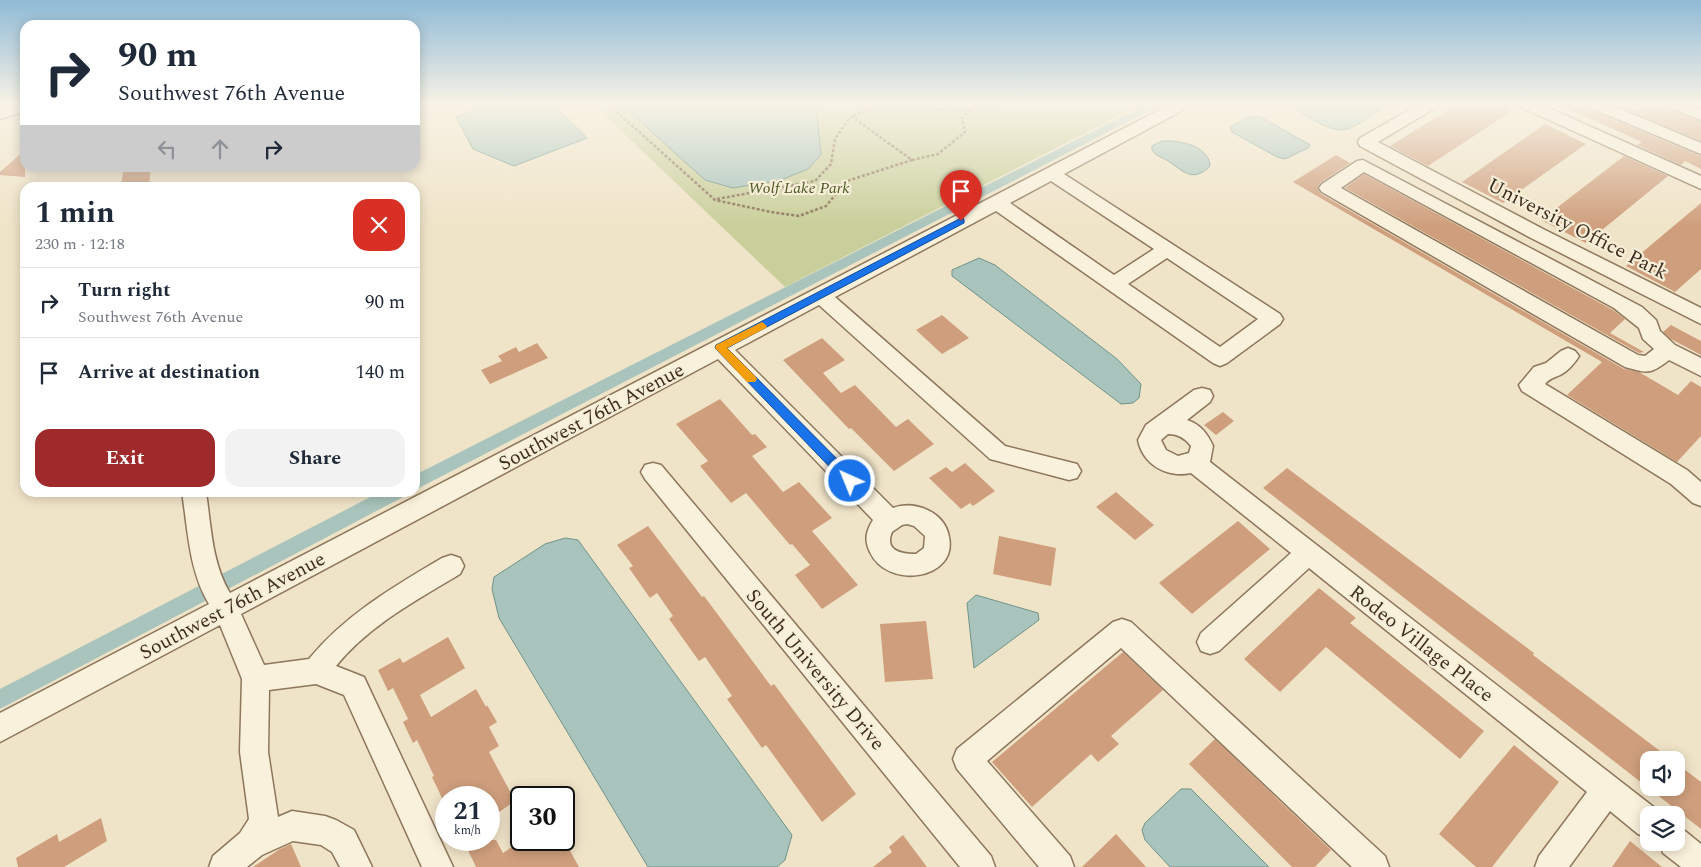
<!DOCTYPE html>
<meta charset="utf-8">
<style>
body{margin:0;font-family:Spectral,serif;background:#f2f2f3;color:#1f2937;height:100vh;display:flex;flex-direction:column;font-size:19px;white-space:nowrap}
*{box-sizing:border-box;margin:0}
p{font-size:16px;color:#747a83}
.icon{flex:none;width:28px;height:28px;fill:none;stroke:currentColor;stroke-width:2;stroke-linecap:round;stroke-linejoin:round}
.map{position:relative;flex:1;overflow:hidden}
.sheet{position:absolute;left:20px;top:182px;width:400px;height:315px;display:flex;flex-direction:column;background:#fff;border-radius:15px;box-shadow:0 2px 12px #0003}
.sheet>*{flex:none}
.top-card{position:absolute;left:20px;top:20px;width:400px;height:152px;border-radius:15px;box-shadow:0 2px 12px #0003;background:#fff;color:#1f2937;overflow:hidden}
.tools{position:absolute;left:1640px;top:751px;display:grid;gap:10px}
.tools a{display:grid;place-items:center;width:45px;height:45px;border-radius:10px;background:#fff;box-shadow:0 2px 12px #0003;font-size:25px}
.speed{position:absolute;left:435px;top:786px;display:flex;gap:10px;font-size:25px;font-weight:700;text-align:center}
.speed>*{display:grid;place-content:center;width:65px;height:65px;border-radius:50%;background:#fff;box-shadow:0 2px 12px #0003;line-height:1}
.speed small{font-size:12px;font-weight:400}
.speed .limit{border:2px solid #111;border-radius:8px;background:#fff;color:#111}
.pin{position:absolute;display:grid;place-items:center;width:42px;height:42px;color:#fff;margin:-51px -21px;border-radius:50% 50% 50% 0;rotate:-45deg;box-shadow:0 0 5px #0007}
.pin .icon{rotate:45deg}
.me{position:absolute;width:55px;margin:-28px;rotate:316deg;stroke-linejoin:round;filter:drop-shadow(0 0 4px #0008)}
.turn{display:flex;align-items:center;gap:18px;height:105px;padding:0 15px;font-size:22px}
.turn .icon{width:65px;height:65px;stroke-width:2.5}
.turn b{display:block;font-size:35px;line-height:42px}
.lanes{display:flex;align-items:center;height:48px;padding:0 15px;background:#0003;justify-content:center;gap:25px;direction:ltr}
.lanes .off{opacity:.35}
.round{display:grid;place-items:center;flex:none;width:52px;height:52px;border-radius:15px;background:#f2f2f3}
.head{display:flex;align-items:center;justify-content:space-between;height:85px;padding:0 15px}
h1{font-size:30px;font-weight:700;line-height:38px}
.action{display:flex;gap:10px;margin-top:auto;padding:10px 15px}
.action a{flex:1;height:58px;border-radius:15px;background:#9e2a2b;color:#fff;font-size:20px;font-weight:700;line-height:58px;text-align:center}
.action a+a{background:#f2f2f3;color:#1f2937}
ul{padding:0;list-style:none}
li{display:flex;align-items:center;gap:15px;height:70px;padding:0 15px;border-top:1px solid #e0e1e3}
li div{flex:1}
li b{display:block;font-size:19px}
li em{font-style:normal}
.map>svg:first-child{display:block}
.green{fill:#c9cf9b}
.water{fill:#a9c4bc;stroke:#6f938a}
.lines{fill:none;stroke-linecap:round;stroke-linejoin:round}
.canal{fill:#a9c4bc;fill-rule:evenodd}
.building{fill:#cf9f7d}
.minor-casing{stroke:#8d765c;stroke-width:3}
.path{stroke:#8d765c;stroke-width:2.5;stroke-dasharray:3 2;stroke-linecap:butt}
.minor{fill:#faf1dc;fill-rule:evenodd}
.route{fill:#1a73e8;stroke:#114b97}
.slow{fill:#f59e0b}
.labels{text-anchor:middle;stroke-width:4.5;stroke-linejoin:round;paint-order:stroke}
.far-park-label{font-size:16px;font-style:italic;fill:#4d5a26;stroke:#f7eed8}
.street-label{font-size:20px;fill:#3d2e20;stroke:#f7eed8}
</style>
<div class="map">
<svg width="1701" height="867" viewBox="0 0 1701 867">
<rect width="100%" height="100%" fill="#f0e4c8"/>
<path class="green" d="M594,105H1140L785,287Z"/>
<g class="water">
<path d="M489,105H554L587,138L514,166L473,149L456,117Z"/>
<path d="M622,105H816L821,155L808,169L781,180L733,188L705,180Z"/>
<path d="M1292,105H1387C1376,112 1354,130 1342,130C1326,130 1308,116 1295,109Z"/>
<path d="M1251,116L1261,117L1310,145L1308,148L1285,159L1277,157L1232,132L1230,127Z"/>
<path d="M1162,141C1178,140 1209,145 1210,166C1194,182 1185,173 1171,163C1164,157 1157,158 1152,150V146Z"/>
<path d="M979,258L995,265L1117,359L1141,384L1139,398L1133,403L1121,404L952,276V270Z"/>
<path d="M565,538L578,540L792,835L785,860L777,867H648L499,618L492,589L494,577L545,544Z"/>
<path d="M976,595L1038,613L1039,620L974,668L967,603Z"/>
<path d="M1181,789H1191L1269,867H1170L1145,840L1142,830L1145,823Z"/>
</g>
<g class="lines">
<g class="canal">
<path d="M1145,105H1160L415,490V475Z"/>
<path d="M380,492H405L403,497L0,709V689Z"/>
</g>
</g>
<g class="building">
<path d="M1456,105H1498L1512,111L1428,166L1390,146Z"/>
<path d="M1560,105H1587L1590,110L1701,156V169L1685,161L1681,165L1637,145L1642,142Z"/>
<path d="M1616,105H1624L1638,111L1645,105H1667L1670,110L1701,122V141Z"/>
<path d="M1545,124L1586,144L1503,203L1462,182Z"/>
<path d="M25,150V177L0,175V172Z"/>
<path d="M1336,155L1350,163L1320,183L1317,188L1321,194L1624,369L1639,372L1678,395L1691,381L1701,387V436L1677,462L1567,395L1602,362L1293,182Z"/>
<path d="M1624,156L1668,176L1586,243L1541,220Z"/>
<path d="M144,168H151L149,186L121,188L123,172Z"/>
<path d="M1364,174L1613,310L1625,319L1610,333L1644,352L1639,353L1345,188Z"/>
<path d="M1701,203V269L1675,292L1626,266Z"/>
<path d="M942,315L969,338L942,354L916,330Z"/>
<path d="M1671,325L1701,341V355L1671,339L1663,332Z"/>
<path d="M822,338L845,360L823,373L841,393L855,385L896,427L908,419L934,444L894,471L851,428L849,429L783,360Z"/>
<path d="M537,343L548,358L490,384L481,370L502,361L498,356L516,347L519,352Z"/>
<path d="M720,399L752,435L755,434L767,447L752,456L783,492L799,482L832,518L812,531L858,585L822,609L795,575L810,565L792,544L790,545L746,493L731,503L700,466L708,461L676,424Z"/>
<path d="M1223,412L1234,421L1216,435L1204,425Z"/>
<path d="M965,463L995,491L973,506L970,503L961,509L929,478L946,467L952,472Z"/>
<path d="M1287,468L1534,653L1533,655L1672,760H1649V788H1676V763L1701,782V829L1263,488Z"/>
<path d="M1116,492L1154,525L1135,540L1096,507Z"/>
<path d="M1238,521L1270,549L1192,614L1159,583Z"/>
<path d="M648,526L702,597L704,596L771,686L774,684L856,794L822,822L766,745L762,748L727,699L732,696L705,657L699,661L669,619L673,616L657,593L650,598L629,568L633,566L617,545Z"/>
<path d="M999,536L1056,548L1051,586L993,574Z"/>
<path d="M1319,588L1356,618L1350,623L1484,731L1460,759L1326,647L1280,692L1244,659Z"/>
<path d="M926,621L933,679L885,682L880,624Z"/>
<path d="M448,637L465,668L420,695L431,717L476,689L486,707L487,705L497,722L489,727L499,746L489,752L515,801L489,819V798H442L432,777L434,776L417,740L413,743L403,722L408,719L393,688L388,691L378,670L400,658L403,663Z"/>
<path d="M1123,652L1163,690L1111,736L1119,744L1098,762L1091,754L1032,807L992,762Z"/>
<path d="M1215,739L1331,850L1315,867H1292L1189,764Z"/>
<path d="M1514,745L1559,782L1492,867H1476L1439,834Z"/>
<path d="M101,818L107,841L64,867H18L16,858L57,834L59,842Z"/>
<path d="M1116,834L1146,867H1082Z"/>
<path d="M903,835L927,867H873L892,852L889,847Z"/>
<path d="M463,840H496L503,853L522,840H564L579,867H476Z"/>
<path d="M1630,841L1662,867H1612Z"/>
<path d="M291,844L301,867H253L280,849Z"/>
</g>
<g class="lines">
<g class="minor-casing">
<g id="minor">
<path d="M12,105H25V111L0,119V109Z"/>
<path d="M1169,105H1189L1187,108L1064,174L1280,314L1283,319L1280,324L1227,363L1220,366L1213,363L996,211L835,297L1005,446L1077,464L1081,471L1077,478L1069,480L990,459L819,305L735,350L893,508C915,500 945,512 949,537C958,580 887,590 870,552C864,540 866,531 873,520L718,359L241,614L264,665L309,659C345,615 393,587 442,558L451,555L460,558L464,566L460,574C417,600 368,626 336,666L364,677L453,867H422L344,695L316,684L269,690L268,752L278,817L292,811L325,816L336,820L354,830L372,867H340L332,852L321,845L293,841L262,855L247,867H209L213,856L240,833L249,819L240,752L242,679L220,625L0,742V713L209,604C189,571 188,530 182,492H206C211,526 212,564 230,593ZM1051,181L1154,249L1114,275L1010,203ZM1167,258L1258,319L1220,347L1128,284ZM907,524L914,526L925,536L924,548L916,554C902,554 884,551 892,532L902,525Z"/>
<path d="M1418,105H1437L1435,108L1378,142L1545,230L1701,308V324L1531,238L1360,146L1358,142L1360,138Z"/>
<path d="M1521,105H1542L1701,176V189L1523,108Z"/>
<path d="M1589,105H1611L1701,143V154L1591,108Z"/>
<path d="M1669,105H1691L1701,109V120L1671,108Z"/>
<path d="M1363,160L1642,307L1656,320L1660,331L1675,345L1701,358V376L1669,360C1650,375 1647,373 1625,367L1322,192L1319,188L1322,184L1357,161ZM1364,172L1614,308L1639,328L1643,339L1654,349L1645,356L1638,355L1341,188Z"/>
<path d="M1568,348L1575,351L1579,356C1575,363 1567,372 1560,375C1554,378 1550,378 1545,384L1687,470L1701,482V506L1693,503L1671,484L1522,391L1519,385L1534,367L1546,363L1561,351Z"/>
<path d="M1202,388L1210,390L1213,396L1210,402L1187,420C1201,425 1207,433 1213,446L1210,462L1660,812L1661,815H1649V838L1638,834L1610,811L1569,867H1535L1539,856L1587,792L1309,568L1219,651L1210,654L1201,651L1197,642L1201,633L1291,553L1191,473C1167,478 1143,465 1138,440L1146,425L1194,390ZM1168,434C1178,434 1185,438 1191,446L1189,453L1178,456L1166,450L1161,440Z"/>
<path d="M653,463L661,465L991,856L995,867H960L645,479L641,472L645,465Z"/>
<path d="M1122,619L1131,622L1385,856L1389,867H1352L1121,648L987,761L1070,856L1074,867H1039L957,769L953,759L957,749L1113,622Z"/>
<path d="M1676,828L1685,831L1701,844V867H1681L1663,853L1659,842H1676Z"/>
</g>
</g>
<g class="path">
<path d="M609,105L715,200L771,212L799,216L826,206L847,181L912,160"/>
<path d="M876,108L971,110L962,118L965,132L938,154L912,160L851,116Z"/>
<path d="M971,110L1000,105"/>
<path d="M717,199L815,181L831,164L835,139L851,116"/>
</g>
<use href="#minor" class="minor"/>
</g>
<linearGradient id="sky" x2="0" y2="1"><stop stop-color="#8fbad6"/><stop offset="0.46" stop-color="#f8f3e6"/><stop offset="1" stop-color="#f8f3e6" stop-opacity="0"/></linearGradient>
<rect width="1701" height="226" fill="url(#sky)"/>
<path class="route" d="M961,218L964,219V223L727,348L855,477L856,481L855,484H846L715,348L716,345Z"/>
<path class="slow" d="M762,322L767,326L766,328L727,348L755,376L757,379L755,382H747L715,348L716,345Z"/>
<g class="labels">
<g class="far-park-label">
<text x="799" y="193">Wolf Lake Park</text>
</g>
<g class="street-label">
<text transform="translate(1578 228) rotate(27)" y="7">University Office Park</text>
<text transform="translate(591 416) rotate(-28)" y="7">Southwest 76th Avenue</text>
<text transform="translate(232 605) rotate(-28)" y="7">Southwest 76th Avenue</text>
<text transform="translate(1422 643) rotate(38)" y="7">Rodeo Village Place</text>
<text transform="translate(816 669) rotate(50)" y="7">South University Drive</text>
</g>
</g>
</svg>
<div class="tools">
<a><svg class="icon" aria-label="sound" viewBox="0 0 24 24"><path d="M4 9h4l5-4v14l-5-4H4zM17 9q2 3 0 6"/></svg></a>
<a><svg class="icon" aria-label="layers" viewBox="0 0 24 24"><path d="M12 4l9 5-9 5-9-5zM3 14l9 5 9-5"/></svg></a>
</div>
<div class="speed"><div>21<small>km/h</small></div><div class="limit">30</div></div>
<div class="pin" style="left:961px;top:221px;background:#d93025"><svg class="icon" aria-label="arrive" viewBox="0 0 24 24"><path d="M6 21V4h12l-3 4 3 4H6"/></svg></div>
<svg class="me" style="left:850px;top:481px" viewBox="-20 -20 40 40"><circle r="17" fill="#1a73e8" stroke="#fff" stroke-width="3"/><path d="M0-11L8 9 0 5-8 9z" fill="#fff"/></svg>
<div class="top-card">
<div class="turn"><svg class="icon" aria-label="right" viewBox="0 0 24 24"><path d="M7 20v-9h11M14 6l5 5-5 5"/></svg><div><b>90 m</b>Southwest 76th Avenue</div></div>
<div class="lanes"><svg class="icon off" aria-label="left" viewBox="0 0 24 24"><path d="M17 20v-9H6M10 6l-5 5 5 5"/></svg><svg class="icon off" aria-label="ahead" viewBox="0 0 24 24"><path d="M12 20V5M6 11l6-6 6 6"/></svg><svg class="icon" aria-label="right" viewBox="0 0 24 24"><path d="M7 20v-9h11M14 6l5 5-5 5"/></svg></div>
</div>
<section class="sheet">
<div class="head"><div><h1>1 min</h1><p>230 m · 12:18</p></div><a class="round" style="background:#d93025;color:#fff"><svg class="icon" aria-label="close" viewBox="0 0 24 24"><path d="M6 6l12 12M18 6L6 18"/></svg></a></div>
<ul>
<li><svg class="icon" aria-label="right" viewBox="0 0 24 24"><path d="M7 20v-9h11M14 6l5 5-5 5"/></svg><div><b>Turn right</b><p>Southwest 76th Avenue</p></div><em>90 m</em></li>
<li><svg class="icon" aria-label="arrive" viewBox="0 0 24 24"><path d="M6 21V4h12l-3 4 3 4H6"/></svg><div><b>Arrive at destination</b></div><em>140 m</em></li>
</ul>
<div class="action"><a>Exit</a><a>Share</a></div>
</section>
</div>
